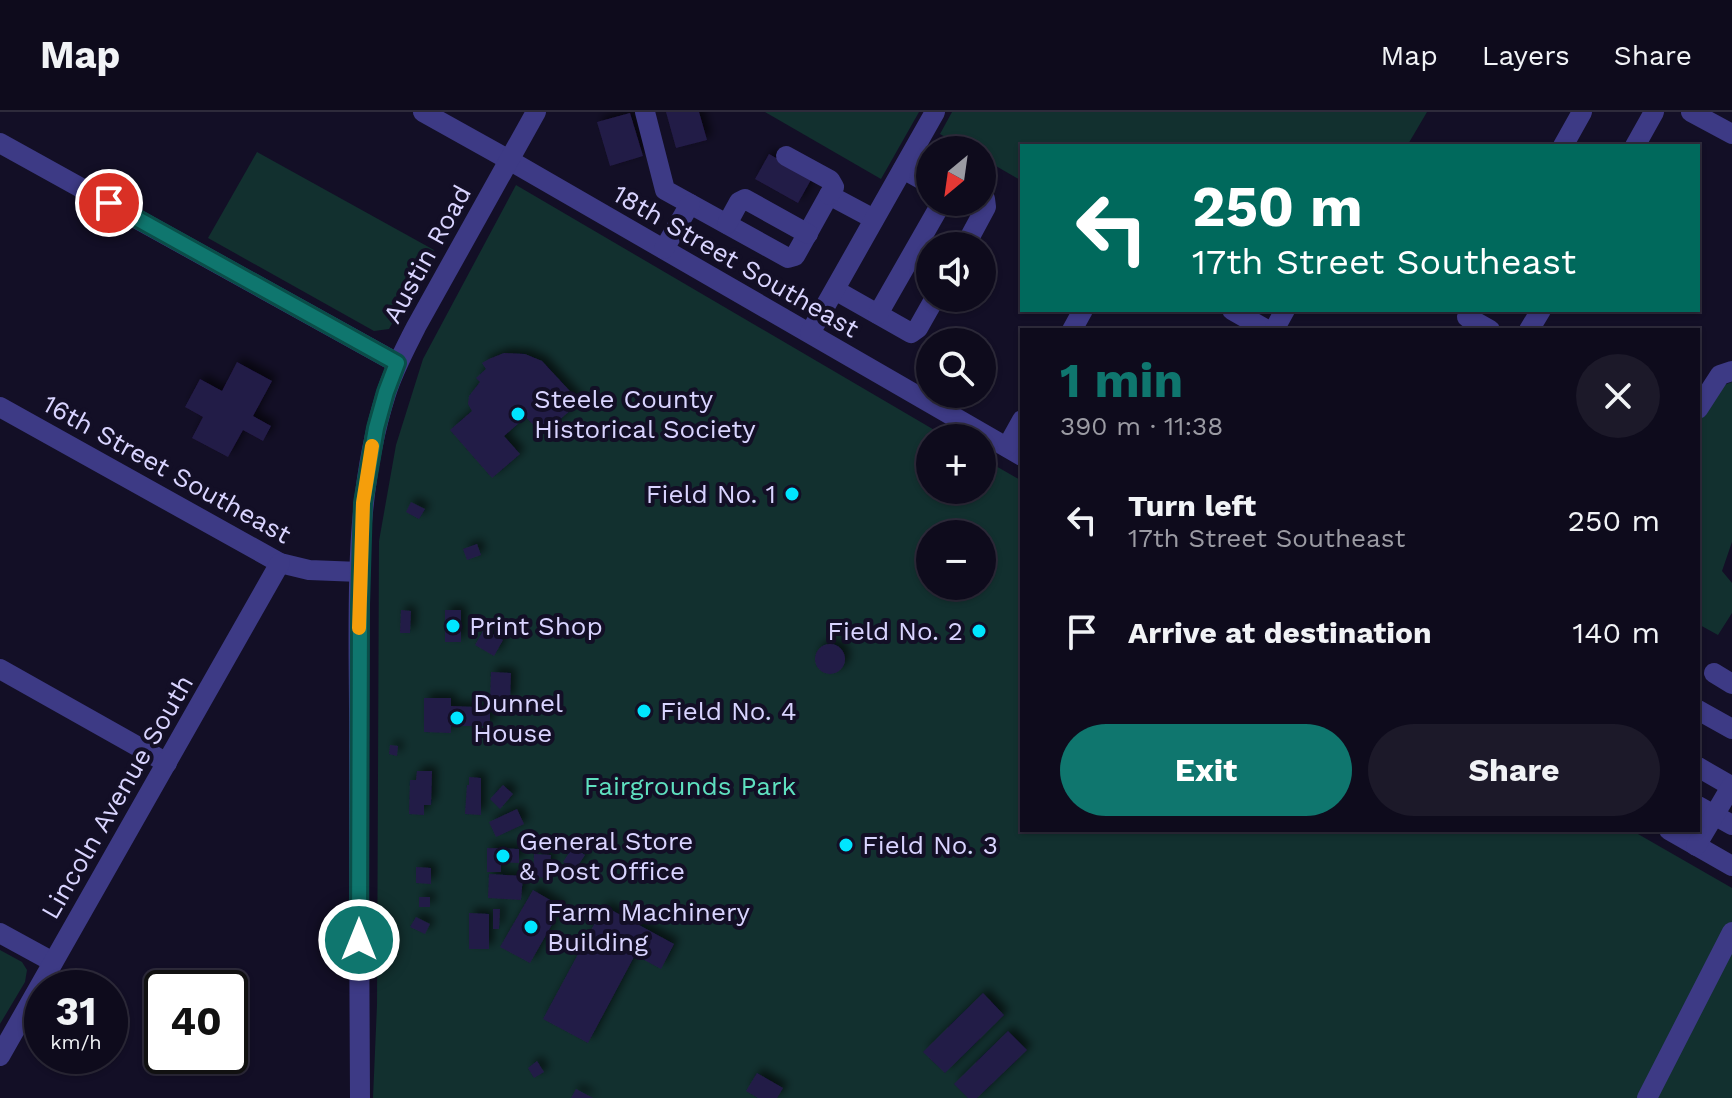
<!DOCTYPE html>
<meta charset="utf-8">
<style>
body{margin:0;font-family:"Work Sans",sans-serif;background:#1c1929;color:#f1f3f6;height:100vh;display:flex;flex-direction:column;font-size:30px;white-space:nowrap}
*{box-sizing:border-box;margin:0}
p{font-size:26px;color:#9b9ba3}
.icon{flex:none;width:44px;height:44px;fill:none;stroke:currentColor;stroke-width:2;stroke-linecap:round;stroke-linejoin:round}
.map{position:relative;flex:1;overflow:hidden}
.sheet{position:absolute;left:1020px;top:216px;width:680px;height:504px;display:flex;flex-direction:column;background:#0e0b1c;border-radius:0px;box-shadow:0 2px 6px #0004,0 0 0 2px #2e2b3b}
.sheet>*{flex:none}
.banner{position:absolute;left:1020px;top:32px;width:680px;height:168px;border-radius:0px;box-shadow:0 2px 6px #0004,0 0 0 2px #2e2b3b;background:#00695c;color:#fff;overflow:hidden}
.needle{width:52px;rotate:209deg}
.controls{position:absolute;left:916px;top:24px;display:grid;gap:16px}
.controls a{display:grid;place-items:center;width:80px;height:80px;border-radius:50%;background:#0e0b1c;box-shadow:0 2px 6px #0004,0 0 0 2px #2e2b3b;font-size:40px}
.speed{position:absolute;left:24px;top:858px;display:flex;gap:16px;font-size:40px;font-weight:700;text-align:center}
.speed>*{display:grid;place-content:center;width:104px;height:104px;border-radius:50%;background:#0e0b1c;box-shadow:0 2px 6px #0004,0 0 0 2px #2e2b3b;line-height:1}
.speed small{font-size:20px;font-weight:400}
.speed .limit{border:4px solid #111;border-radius:12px;background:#fff;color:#111}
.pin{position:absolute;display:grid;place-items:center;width:68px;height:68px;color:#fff;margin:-34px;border:4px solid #fff;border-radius:50%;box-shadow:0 2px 8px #0007}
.me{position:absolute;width:88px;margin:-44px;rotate:0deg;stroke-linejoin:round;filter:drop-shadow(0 0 6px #0008)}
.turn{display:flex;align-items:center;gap:28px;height:168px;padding:0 40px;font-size:36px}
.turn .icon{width:104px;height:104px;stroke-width:2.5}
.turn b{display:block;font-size:56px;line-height:68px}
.round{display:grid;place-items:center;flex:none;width:84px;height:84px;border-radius:42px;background:#1c1929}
.head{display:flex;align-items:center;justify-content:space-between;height:136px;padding:0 40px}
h1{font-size:48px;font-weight:700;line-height:60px;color:#0f766e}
.primary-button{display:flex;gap:16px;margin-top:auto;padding:16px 40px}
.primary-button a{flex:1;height:92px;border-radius:48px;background:#0f766e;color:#fff;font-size:32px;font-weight:700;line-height:92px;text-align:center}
.primary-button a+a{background:#1c1929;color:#f1f3f6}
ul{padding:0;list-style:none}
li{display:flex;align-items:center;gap:24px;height:112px;padding:0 40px}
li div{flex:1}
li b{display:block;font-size:30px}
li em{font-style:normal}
header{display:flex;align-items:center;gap:48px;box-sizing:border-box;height:112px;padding:0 40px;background:#0e0b1c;border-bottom:2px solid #2e2b3b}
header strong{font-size:38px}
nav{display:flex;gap:44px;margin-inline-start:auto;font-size:28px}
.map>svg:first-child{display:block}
.green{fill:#12302f;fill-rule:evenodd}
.building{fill:#241b47;filter:url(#shadow)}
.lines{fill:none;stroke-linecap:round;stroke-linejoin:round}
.minor{stroke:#3d3a85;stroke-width:20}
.route-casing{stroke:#0a4d48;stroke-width:20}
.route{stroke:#0f766e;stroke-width:14}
.slow{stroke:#f59e0b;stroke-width:14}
.poi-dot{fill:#00e5ff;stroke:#130f26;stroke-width:3}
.labels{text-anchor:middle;stroke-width:8;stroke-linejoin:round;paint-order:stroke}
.street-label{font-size:26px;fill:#d9d4ff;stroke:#130f26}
.poi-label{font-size:26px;fill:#d9d4ff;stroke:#130f26;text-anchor:start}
.park-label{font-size:26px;fill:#5fe0c0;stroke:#130f26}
</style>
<header>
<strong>Map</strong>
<nav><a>Map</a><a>Layers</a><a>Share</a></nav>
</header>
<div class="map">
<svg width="1732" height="986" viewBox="0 0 1732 986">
<defs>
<filter id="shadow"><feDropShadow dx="5" dy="-5" stdDeviation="4" flood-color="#0009"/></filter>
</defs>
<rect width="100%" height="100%" fill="#130f26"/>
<g class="green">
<path d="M765,0H919L881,67Z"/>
<path d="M952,0H1427L1407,34H1022V69L982,46V38H968L940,22Z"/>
<path d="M257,40L434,138L389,217L374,219L208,126Z"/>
<path d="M516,73L948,326H930V378H982V346L1022,369V718H1631L1732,776V986H373L377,893L379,429L396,333L423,247ZM930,422H982V474H930Z"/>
<path d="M1732,270V430L1722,459L1732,471V501L1718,523L1698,512V308L1719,275Z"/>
<path d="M0,838L22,850L27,858L25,870L0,912Z"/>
</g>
<g class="building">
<path d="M666,0H699L707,28L676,36Z"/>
<path d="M630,1L643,44L610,54L597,10Z"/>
<path d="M769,42L812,66L798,91L755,67Z"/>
<path d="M504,241L525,242L542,249L580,290L542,323L526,305L504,324L520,342L492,366L450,318L472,299L468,292L469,284L480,270L476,266L486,257L482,251L489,247Z"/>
<path d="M237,250L272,269L253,304L271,314L263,329L243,318L228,345L192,326L203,305L185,295L200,267L222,279Z"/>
<path d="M411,390L425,397L419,407L406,400Z"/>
<path d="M477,432L481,443L467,448L463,437Z"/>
<path d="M401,498L411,499L410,521H400Z"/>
<rect x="445" y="498" width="16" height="32"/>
<path d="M484,517L503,528L494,544L475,533Z"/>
<circle cx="830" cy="547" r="15"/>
<path d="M491,560L511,561L510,588H490Z"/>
<path d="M424,586H451V594L475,595V598L490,599V614H451V621L424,620Z"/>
<path d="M390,633L398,634L397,644L389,642Z"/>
<path d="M417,659H432L431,693H424V703L409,702L410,668H416Z"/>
<path d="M469,665L481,666V703L465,702L467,673H469Z"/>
<path d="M503,673L513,682L500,697L490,687Z"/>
<path d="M517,697L524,712L496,725L489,710Z"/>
<path d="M573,735L585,743L575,758L563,750Z"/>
<path d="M487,736L519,737V751L501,750V760H487Z"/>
<path d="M534,742L551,743L549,766L533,765Z"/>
<path d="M416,755L431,756V772L416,771Z"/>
<path d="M489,762L523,764L521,788L488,786Z"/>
<path d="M533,778L562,795L530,851L500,835Z"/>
<rect x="419" y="785" width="11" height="10"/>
<path d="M604,794L674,832L661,857L635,843L588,931L543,907Z"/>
<path d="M493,797H500L499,817H493Z"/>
<path d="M469,801L489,802V837H469Z"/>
<path d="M416,805L430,812L425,822L410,815Z"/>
<path d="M983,881L1004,903L945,961L923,940Z"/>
<path d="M1008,919L1027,938L977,986H968L954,972Z"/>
<path d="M537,949L544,960L534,966L528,956Z"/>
<path d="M757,961L783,976L777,986H758L746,979Z"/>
<path d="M576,977L593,986H571Z"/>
</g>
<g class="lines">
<g class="minor">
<path d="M423,0L509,48L1022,344"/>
<path d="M645,0L665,78L788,146L795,144L829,83L874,107"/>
<path d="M1691,0L1732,22"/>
<path d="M0,31L397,251"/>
<path d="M1563,34L1582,0"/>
<path d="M1635,34L1654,0"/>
<path d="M786,44L830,68L834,75L829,83"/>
<path d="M903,57L930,72"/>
<path d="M727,112L739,90L745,87L808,122"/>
<path d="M965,134L986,95L985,87L982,85"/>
<path d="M664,137L690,92"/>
<path d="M835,178L911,221L918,216L935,186"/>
<path d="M1232,198L1267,218"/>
<path d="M878,202L942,90"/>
<path d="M1467,205L1490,218"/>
<path d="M1072,218L1083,198"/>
<path d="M1274,218L1285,198"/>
<path d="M1529,218L1541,198"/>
<path d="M810,221L935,0"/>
<path d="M0,295L280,451L309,458L360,460"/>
<path d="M1698,297L1720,263L1732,259"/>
<path d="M1007,335L1022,308"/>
<path d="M0,557L167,651"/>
<path d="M1714,561L1732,572"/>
<path d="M1698,598L1732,617"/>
<path d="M1698,655L1731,674"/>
<path d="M1698,694L1732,713"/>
<path d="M1669,718L1732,754"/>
<path d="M1696,734L1732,673"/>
<path d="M0,821L53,850"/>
<path d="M0,944L280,451"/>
<path d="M360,986C359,868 359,751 359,633C360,516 350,395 386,282C393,259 405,237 416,215L536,0"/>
<path d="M1647,986L1732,820"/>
</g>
</g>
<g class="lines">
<g class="route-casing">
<path id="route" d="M109,91L397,251L386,280L376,316L363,391L360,493L359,828"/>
</g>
<use href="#route" class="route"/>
<path class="slow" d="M359,516L363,391L372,334"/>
</g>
<g class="poi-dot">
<circle cx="518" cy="302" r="8"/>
<circle cx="792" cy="382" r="8"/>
<circle cx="453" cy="514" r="8"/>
<circle cx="979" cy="519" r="8"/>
<circle cx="644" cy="599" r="8"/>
<circle cx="457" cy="606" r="8"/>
<circle cx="846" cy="733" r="8"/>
<circle cx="503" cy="744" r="8"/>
<circle cx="531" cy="815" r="8"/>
</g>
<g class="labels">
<g class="street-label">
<text transform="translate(427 142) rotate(-61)" y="9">Austin Road</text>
<text transform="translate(736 149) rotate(30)" y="9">18th Street Southeast</text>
<text transform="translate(167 357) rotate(29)" y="9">16th Street Southeast</text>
<text transform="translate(117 685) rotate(-60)" y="9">Lincoln Avenue South</text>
</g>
<g class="poi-label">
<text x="534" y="296">Steele County<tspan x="534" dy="30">Historical Society</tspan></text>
<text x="776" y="391" text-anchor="end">Field No. 1</text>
<text x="469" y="523">Print Shop</text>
<text x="963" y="528" text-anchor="end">Field No. 2</text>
<text x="473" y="600">Dunnel<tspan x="473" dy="30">House</tspan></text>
<text x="660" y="608">Field No. 4</text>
<text x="519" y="738">General Store<tspan x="519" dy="30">&amp; Post Office</tspan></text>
<text x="862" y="742">Field No. 3</text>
<text x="547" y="809">Farm Machinery<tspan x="547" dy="30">Building</tspan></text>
</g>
<g class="park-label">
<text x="690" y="683">Fairgrounds Park</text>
</g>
</g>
</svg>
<div class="controls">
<a><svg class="needle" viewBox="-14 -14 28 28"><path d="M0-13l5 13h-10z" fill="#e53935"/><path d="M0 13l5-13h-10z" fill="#9b9ba3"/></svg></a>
<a><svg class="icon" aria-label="sound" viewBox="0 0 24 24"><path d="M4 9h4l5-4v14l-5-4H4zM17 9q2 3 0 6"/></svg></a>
<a><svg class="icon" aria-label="search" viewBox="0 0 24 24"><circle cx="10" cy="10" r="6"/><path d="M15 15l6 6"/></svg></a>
<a>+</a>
<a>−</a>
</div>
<div class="speed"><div>31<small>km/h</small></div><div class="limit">40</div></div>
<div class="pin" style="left:109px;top:91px;background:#d93025"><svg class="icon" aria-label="arrive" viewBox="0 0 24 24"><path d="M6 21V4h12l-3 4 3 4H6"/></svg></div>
<svg class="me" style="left:359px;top:828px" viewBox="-20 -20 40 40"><circle r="17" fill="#0f766e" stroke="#fff" stroke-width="3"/><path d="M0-11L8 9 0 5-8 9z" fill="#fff"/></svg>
<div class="banner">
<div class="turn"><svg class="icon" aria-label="left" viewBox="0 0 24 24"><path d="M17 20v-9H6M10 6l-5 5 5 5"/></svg><div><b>250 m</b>17th Street Southeast</div></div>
</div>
<section class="sheet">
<div class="head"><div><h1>1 min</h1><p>390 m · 11:38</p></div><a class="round"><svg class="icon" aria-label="close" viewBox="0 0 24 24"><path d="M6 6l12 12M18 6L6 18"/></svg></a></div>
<ul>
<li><svg class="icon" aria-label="left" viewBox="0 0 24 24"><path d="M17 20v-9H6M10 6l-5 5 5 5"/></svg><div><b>Turn left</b><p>17th Street Southeast</p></div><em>250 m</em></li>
<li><svg class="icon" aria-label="arrive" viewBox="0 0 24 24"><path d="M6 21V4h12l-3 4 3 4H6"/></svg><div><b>Arrive at destination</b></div><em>140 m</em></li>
</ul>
<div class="primary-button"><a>Exit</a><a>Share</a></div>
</section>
</div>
